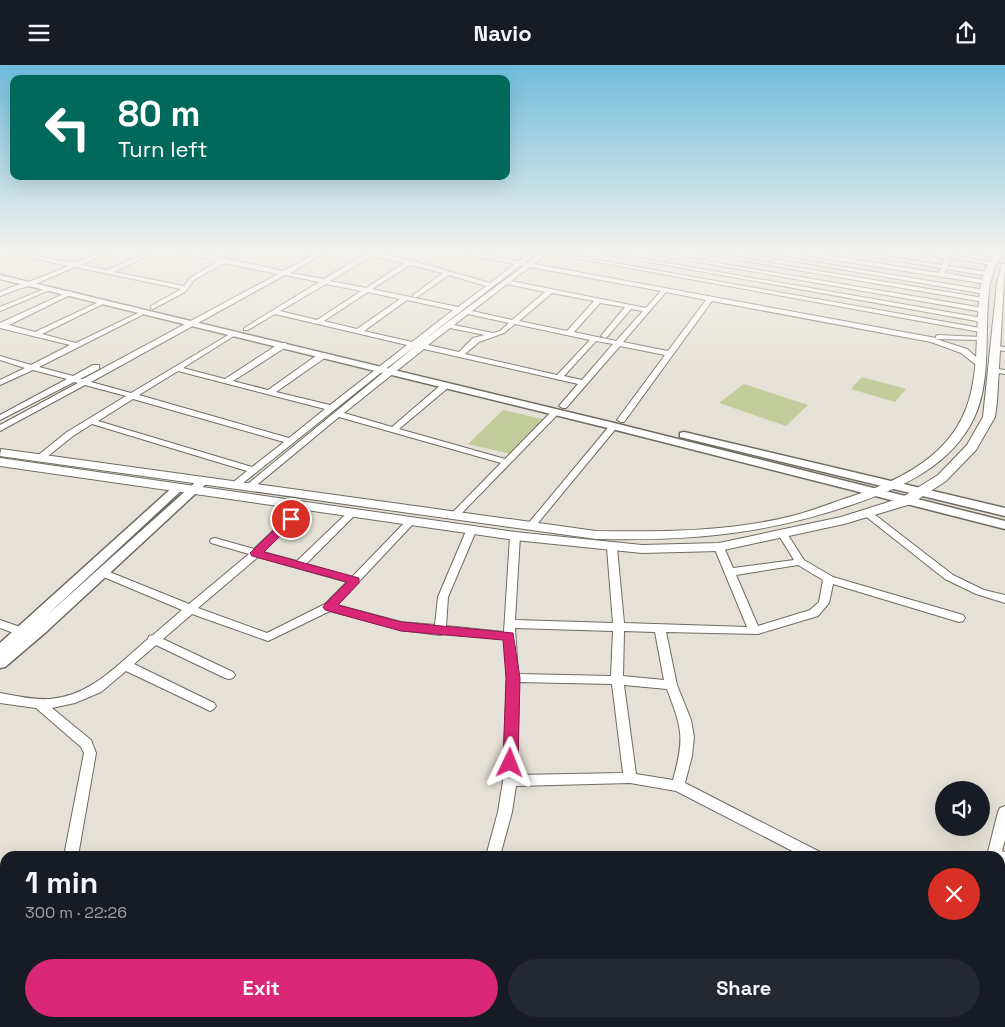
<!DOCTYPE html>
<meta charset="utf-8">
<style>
body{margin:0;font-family:"Space Grotesk",sans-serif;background:#242831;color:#f1f3f6;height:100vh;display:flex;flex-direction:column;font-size:19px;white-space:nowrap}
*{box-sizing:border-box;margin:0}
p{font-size:16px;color:#9ea1a6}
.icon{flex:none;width:28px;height:28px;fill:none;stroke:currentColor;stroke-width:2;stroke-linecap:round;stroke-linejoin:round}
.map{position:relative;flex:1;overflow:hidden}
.panel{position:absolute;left:0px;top:786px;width:1005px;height:176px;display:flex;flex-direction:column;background:#171b24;border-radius:15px 15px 0 0;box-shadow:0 5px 20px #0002}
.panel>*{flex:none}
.guide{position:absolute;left:10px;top:10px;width:500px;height:105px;border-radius:10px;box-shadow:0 5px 20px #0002;background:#00695c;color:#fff;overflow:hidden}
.controls{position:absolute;left:935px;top:716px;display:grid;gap:10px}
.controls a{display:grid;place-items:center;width:55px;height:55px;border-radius:50%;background:#171b24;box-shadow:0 5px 20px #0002;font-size:25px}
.pin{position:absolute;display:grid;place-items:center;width:42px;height:42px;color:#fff;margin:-21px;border:2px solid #fff;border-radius:50%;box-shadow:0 1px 5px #0007}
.me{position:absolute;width:55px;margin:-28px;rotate:2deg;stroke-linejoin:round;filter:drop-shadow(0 0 4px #0008)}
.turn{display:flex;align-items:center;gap:18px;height:105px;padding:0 25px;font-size:22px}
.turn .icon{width:65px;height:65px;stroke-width:2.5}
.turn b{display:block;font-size:35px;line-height:42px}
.round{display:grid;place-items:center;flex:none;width:52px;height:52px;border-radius:26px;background:#242831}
.head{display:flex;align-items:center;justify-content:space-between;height:85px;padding:0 25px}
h1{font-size:30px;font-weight:700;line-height:38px}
.primary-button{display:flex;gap:10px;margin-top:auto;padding:10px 25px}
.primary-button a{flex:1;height:58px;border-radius:30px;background:#db2777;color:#fff;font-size:20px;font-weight:700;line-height:58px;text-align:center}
.primary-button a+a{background:#242831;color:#f1f3f6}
header{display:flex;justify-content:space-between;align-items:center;height:65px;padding:0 25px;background:#171b24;font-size:22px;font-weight:700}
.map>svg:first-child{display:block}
.green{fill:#c2cb9a}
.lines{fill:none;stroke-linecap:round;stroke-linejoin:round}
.minor-casing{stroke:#6f6b62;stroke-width:2}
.tertiary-casing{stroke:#6f6b62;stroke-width:3}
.secondary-casing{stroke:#6f6b62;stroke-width:2}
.minor{fill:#fff;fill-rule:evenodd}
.tertiary{fill:#fff;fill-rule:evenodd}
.secondary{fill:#fff;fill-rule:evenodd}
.route{fill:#db2777;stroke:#8e194d}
</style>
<header><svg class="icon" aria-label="menu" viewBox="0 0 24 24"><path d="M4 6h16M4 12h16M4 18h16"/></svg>Navio<svg class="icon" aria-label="share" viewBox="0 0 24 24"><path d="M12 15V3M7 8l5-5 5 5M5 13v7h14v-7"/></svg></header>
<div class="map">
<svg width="1005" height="962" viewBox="0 0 1005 962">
<rect width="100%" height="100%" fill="#e6e1d6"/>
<g class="green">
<path d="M862,312L906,324L895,337L851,324Z"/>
<path d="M744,319L808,340L786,361L719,338Z"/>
<path d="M503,345L543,354L510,389L468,379Z"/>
</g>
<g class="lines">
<g class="minor-casing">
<g id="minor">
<path d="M11,188H21L74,198L100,188H107L81,200L107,205L146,188H153L114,207L184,221L190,213L218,196L184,189L183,188H193L224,193L283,206L317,188H324L290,208L324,214L367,188H375L410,195L490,218L515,199L466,190L463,188H473L519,196L530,188H536L525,197L528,198L541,188H547L534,199L936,273V271L938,270L981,272V274L979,275L936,274L967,284L982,297L981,299H975L961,288L931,277L712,236L624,357H621L617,355L665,290L620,281L566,343H563L559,341L578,319L424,284L344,348L392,362L443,318H449V322L399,364L505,394L553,345H559L560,347L457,453H451L449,451L451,449L501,398L339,352L252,424H246L244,422L418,279L524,201L521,200L383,306L238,422L235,423L230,420L232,418L247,406L92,359L73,371L43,395H37L36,393L37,391L67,367L126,331L85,320L0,366V360L78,318L74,317L0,355V350L67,314L33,305L0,320V315L25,303L0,295V291L31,300L70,280L0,263V258L70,226L72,227V229L9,260L35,267L101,236H105V238L42,269L76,278L142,246H146V248L39,302L73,311L93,300H99V304L80,314H83L278,209L224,198L194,215L185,227L153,244L151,243V241L181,224L75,202L33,220L18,224L0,231V227L14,221L29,217L68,201ZM371,191L404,198L366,223L330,216ZM410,200L443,208L413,230V232H417L449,210L486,221L458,242L372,224ZM530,202L661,226L646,243L511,216ZM285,210L319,217L244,263V265H248L275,249L407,280L330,340L276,327L326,292V288H320L268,325L233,316L286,282V278H280L225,314L183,303L237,269L238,268L235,266L131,328L91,317ZM326,219L361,226L317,255L280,246ZM507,219L545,227L512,255L472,246ZM368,227L400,234L357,264L324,256ZM666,227L706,235L668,286L623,277ZM552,228L594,236L567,266L519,256ZM407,235L453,245L412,277L364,266ZM600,238L625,242L601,271L605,273L607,272L631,244L643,246L616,276L574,267ZM468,249L509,258L500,266L493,268L454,260ZM515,259L590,275L557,310L465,289L479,277L504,268ZM450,263L485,270L473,273L459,287L428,280ZM596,276L613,279L582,315L564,311ZM178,306L325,344L289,373L139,330ZM133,334L284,377L252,402L98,356Z"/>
<path d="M234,188H241L231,193L226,192Z"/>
<path d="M547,188H558L980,263L983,265L980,267Z"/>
<path d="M599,188H610L982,253L985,255L982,257Z"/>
<path d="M647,188H658L983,243L986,245L983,247Z"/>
<path d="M698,188H709L984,233L987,235L984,237Z"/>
<path d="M747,188H758L985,225L988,227L985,229Z"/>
<path d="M801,188H813L939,208L941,203L852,188H864L942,200L944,193L923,188L946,189V188H952L951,190L995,198L992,200L950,193L948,201L989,207L992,209L989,211L946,204L945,208L989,216L990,217L987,219L804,190Z"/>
<path d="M972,188H985L1000,191L997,193Z"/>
<path d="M47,223L52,224L0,246V242Z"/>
<path d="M991,280L1005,282V286L991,284Z"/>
<path d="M991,303L1005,305V309L991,307Z"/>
<path d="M611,359H614L618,361L533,464H527L525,462L527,460Z"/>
<path d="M303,439L308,442L263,487L297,496L349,446H355L357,448L306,499L352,512L407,455H413L415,457L413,459L337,540L401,557L435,560L438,532L466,466L471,463L476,466L448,532L446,561L504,567L510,471L515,468L520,471L515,555L613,558L607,483L612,480L617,483L624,558L747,562L714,482L719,479L723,480L733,503L794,495L778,469L783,466L786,467L804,495L833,512L963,550L965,553L963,556L959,557L833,519L829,538L818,551L758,569L666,567L677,620L691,655L694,672L692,691L685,718L820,787L822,791H802L676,726L630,718L516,721L512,747L500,791H486L498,747L503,716L507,613L504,574L444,569L440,570L401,565L330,546L268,576L192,549L163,574L233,607L235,610L233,613L229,614L225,613L156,580L134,599L214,638L216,641L214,644L210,646L206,644L126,606L101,627L75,638L52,643L91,675L96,688L78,791H64L84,688L81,682L36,643L0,638V628C16,631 33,635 50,634C91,631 118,599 148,574L149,571L153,570L182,545L99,510L98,508L99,506H107L189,539L249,489L211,478L210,476L211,474L215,473L254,484L300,440ZM258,492L347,517L325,539L267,568L198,543ZM798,500L823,515L819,537L810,545L758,561L736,510ZM515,563L613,566L611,611L518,609ZM624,566L655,567L664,615L623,611ZM519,617L612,619L623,708L517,710ZM624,620L667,624C682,664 685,672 673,715L636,709Z"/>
<path d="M867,445L870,446L953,510L984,525L1005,530V538L976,529L945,514L864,450L862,448Z"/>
<path d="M0,555L26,564L28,567L26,570L22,571L0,563Z"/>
<path d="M1005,741V775L1002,786L1005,787V800L1000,799V791H987L998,747L1000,743Z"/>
<path d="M1000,832L1005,834V849L1000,847Z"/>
<path d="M1000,893L1005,895V912L1000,910Z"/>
<path d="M5,950V958H15L14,962H0V954Z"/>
<path d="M1000,954L1005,956V962H983L982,958H1000Z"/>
<path d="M70,958H87L86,962H69Z"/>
<path d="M160,958H177L176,962H159Z"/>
<path d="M426,958H443L442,962H425Z"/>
<path d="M955,958H971L970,962H954Z"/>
</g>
</g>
<g class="tertiary-casing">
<g id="tertiary">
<path d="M0,210L614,358L1005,456V464L612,364L0,214Z"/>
<path d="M684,367L1005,443V451L680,372V368Z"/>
<path d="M203,413L209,416L207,418L46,567L5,602L0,603V578L174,421H182L184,423L45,552L199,414Z"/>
</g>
</g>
<g class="secondary-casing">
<g id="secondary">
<path d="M995,188H1003L995,202L990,219C983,262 993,313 974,353C951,401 901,423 854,439C763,470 691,476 596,474L0,391L1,384L596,466C661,467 729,467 792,451C812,446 831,438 850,432C893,418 941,396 962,353C982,313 974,262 981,219L986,202Z"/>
<path d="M1002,199H1005L997,337L995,352L976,385L946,416L911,439L844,459L719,486L642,488L515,475L0,401V393L515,467L642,480L719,478L841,452L901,433L938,410L967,380L983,352L997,218Z"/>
</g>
</g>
<use href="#minor" class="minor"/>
<use href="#tertiary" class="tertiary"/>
<use href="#secondary" class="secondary"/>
</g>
<linearGradient id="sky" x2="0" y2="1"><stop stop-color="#6fbcdc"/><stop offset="0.58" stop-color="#f4f2ed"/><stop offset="1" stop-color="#f4f2ed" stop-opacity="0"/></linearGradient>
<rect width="1005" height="322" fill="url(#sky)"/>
<path class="route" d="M291,451L295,452V456L264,487L359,513V518L338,540L401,557L513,568L520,613L518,698L516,703L510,704L505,703L503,698L506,613L503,575L401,566L325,545L323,542L325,539L347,517L252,491L250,488L287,452Z"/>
</svg>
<div class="controls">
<a><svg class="icon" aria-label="sound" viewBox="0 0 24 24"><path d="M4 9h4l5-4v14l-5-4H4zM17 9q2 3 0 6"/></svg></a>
</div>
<div class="pin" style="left:291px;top:454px;background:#d93025"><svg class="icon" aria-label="arrive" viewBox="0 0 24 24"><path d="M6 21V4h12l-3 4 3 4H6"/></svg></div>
<svg class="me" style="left:510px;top:698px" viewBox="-20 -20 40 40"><path d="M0-17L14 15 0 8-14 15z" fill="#db2777" stroke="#fff" stroke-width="4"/></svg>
<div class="guide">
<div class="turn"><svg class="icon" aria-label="left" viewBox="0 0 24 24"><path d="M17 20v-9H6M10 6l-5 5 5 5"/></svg><div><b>80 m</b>Turn left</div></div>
</div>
<section class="panel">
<div class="head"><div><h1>1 min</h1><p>300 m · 22:26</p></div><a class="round" style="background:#d93025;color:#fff"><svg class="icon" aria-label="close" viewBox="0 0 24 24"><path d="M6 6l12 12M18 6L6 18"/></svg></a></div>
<div class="primary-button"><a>Exit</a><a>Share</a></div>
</section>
</div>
